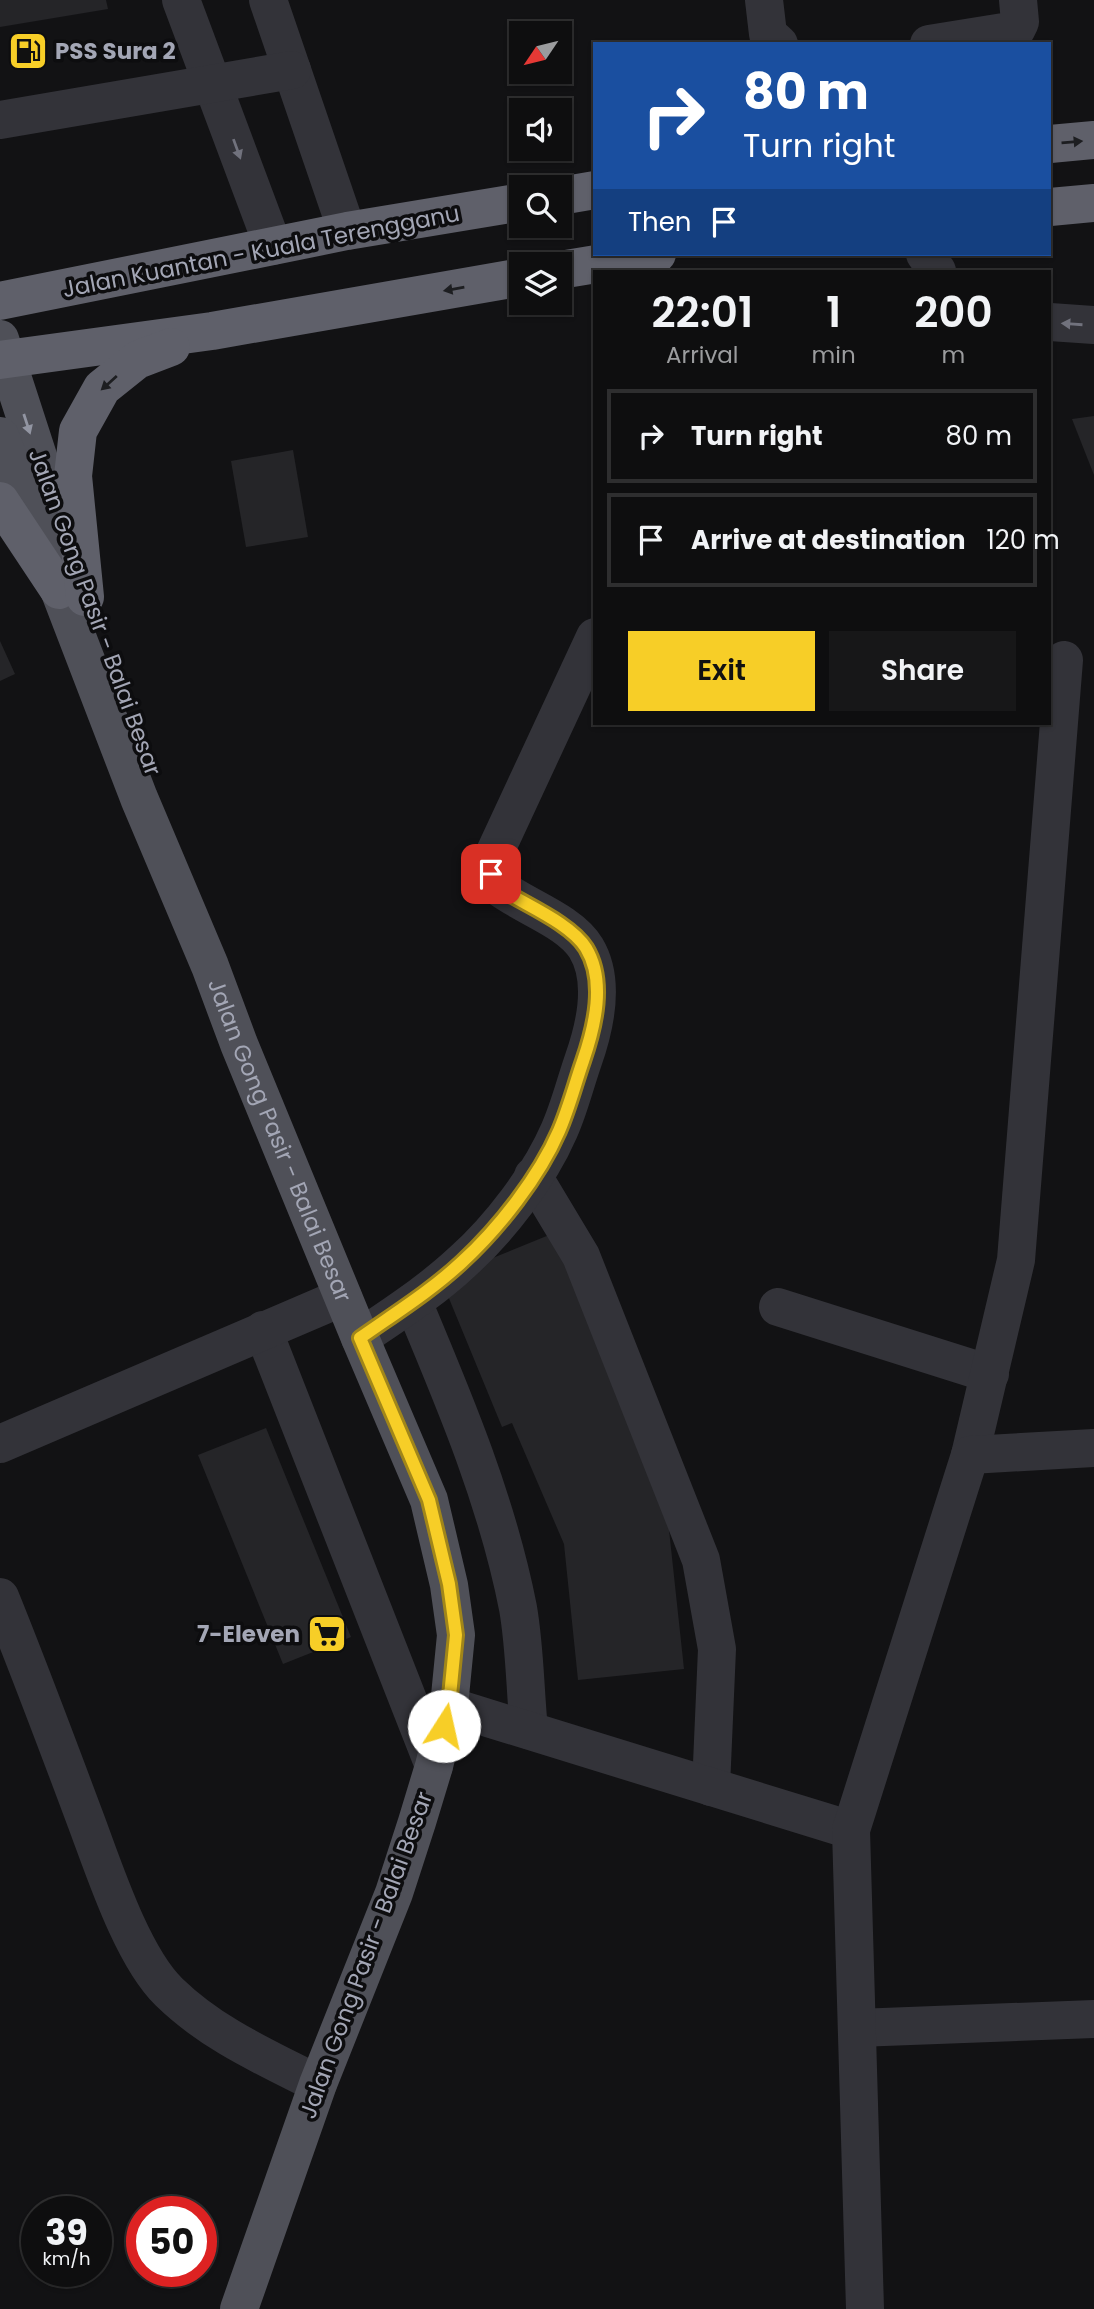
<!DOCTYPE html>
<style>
body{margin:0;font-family:Poppins,sans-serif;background:#171718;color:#f1f3f6;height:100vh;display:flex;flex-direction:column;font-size:26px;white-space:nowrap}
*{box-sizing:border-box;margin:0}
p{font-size:23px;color:#9b9c9e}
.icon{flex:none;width:38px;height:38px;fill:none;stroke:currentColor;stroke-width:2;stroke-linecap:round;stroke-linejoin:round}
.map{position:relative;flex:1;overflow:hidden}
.side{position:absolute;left:593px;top:270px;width:458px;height:455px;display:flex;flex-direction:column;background:#0e0e0f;border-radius:0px;box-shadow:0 2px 5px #0004,0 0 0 2px #2e2e2f}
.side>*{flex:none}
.top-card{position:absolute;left:593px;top:42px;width:458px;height:214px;border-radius:0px;box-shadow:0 2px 5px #0004,0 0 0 2px #2e2e2f;background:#1a4fa0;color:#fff;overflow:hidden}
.needle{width:46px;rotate:235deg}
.controls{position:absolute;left:509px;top:21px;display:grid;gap:14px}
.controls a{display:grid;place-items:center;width:63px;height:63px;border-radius:0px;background:#0e0e0f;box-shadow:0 2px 5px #0004,0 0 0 2px #2e2e2f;font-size:35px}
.speed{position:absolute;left:21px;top:2196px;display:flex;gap:14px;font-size:35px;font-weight:700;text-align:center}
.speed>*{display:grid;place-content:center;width:91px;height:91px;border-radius:50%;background:#0e0e0f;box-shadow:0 2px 5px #0004,0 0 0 2px #2e2e2f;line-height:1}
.speed small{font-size:18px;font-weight:400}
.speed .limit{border:10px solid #d22;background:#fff;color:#111}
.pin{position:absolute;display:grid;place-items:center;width:60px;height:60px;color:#fff;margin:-30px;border-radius:14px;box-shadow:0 4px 10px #0006}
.me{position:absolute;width:77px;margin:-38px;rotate:10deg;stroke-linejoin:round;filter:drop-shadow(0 0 5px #0008)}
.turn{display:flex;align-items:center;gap:24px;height:147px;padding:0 35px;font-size:32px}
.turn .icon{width:91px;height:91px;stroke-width:2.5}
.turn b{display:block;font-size:49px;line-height:60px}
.then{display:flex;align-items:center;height:66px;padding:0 35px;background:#0003;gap:14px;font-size:26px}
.eta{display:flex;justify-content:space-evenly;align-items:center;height:119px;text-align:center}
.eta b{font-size:42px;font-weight:600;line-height:49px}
.action{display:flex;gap:14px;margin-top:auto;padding:14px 35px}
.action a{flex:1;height:80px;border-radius:0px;background:#f7ce27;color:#111;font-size:28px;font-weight:600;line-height:80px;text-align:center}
.action a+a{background:#171718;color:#f1f3f6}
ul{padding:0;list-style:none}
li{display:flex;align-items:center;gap:21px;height:94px;margin:0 14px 10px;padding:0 21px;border:4px solid #2e2e2f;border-radius:0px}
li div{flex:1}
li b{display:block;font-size:26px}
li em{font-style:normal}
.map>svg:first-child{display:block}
.building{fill:#252528}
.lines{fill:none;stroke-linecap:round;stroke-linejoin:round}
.minor{stroke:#333339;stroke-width:38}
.major{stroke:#4f5058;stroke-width:38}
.highway{stroke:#5f606a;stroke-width:38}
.oneway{fill:#1d1e21}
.oneway2{fill:#71727d}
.oneway3{fill:#9295a2}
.route-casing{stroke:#a18619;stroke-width:18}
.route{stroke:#f7ce27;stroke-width:12}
.labels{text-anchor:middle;stroke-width:7;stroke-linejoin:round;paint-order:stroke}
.poi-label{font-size:23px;font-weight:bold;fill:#a3a6b5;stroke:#0d0d0f;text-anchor:start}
.street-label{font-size:23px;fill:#a3a6b5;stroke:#0d0d0f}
</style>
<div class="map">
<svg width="1094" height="2309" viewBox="0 0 1094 2309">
<rect width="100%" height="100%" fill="#121214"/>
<g class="building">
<path d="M0,0H106L108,9L0,27Z"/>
<path d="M1094,416V475L1072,419Z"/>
<path d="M293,450L308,537L246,547L231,461Z"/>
<path d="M0,641L15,674L0,681Z"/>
<path d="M554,1233L666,1502L684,1669L578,1680L564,1544L512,1423L502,1427L441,1279Z"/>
<path d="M266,1428L351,1637L283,1664L198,1455Z"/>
</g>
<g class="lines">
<g class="minor">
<path d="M181,0L273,246"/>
<path d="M268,0L347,231"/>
<path d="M764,0L768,34L779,44"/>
<path d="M929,44L1016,30L1020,22L1018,0"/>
<path d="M0,120L292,70"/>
<path d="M925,254L937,271"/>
<path d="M1050,322L1094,325"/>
<path d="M533,1176L581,1256L701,1560L717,1649L711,1787"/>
<path d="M413,1302C455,1402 497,1501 518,1608C525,1648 525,1690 529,1730"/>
<path d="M778,1307L990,1374"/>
<path d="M263,1330L434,1766"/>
<path d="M360,1338C395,1314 431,1291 462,1262C499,1229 539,1177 559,1131C569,1109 575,1084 583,1061C595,1027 606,981 586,948C569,920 522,906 496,885L491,874L489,865L595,637"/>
<path d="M0,1444L343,1297"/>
<path d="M970,1455L1016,1260L1064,660"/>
<path d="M0,1597C30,1671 58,1746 86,1821C104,1869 132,1956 169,1992C212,2034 265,2057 318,2084"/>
<path d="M449,1706L851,1830"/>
<path d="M857,2028L1094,2019"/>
<path d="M865,2309L851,1830L970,1455L1094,1448"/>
</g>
<g class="major">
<path d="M0,339L61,527"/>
<path id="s1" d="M0,436L139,798L210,966L239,1044L360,1338L429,1500L449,1585L456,1635L449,1706L434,1766L417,1822L394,1893L318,2084L239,2309"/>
</g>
<g class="highway">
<path d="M1050,144L1094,140"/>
<path d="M560,196L595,190"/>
<path d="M1050,207L1094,203"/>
<path d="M560,270L657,254"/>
<path d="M0,301L347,231L522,202"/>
<path d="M0,360L212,331L522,277"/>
<path d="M0,501L59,590"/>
<path d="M85,597L73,476L78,431L102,388L137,360L171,347"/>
</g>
</g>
<defs><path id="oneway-solid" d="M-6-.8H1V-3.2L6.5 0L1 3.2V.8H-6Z" transform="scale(1.75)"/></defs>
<g class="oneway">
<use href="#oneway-solid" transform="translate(1072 142) rotate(-5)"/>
<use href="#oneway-solid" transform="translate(454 289) rotate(170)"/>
<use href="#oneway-solid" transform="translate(109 383) rotate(138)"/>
</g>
<g class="oneway2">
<use href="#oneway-solid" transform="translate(237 149) rotate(70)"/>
<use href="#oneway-solid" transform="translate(1072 324) rotate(-176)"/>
</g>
<use class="oneway3" href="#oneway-solid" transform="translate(27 424) rotate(72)"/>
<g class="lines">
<g class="route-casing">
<path id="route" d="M444,1726L449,1706L456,1635L449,1584L429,1500L360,1338C394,1314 431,1291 462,1262C499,1228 539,1177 559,1131C569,1108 575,1084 583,1061C595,1026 606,981 586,948C571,924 528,906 504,891L496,885L491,874"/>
</g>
<use href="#route" class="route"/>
</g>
<defs>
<g id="fuel-square" transform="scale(2.0125)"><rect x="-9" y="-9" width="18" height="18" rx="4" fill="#f7ce27" stroke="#0d0d0f"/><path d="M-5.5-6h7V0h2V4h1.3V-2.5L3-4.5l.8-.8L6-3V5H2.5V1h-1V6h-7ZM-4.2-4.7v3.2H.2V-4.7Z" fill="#111"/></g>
<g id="supermarket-square" transform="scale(2.0125)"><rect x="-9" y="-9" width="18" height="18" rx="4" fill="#f7ce27" stroke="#0d0d0f"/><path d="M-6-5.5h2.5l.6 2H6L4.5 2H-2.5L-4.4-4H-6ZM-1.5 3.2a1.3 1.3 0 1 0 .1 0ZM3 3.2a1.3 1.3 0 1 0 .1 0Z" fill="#111"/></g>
</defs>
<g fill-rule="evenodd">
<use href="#fuel-square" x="28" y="51"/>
<use href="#supermarket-square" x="327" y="1634"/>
</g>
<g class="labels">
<g class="poi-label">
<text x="55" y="59">PSS Sura 2</text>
<text x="300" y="1642" text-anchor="end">7-Eleven</text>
</g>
<g class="street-label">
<text transform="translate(261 251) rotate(-11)" y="8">Jalan Kuantan - Kuala Terengganu</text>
<text transform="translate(95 612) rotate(70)" y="8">Jalan Gong Pasir - Balai Besar</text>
<text dy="8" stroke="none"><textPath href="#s1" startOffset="758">Jalan Gong Pasir - Balai Besar</textPath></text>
<text transform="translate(366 1955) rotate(-70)" y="8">Jalan Gong Pasir - Balai Besar</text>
</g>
</g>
</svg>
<div class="controls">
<a><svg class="needle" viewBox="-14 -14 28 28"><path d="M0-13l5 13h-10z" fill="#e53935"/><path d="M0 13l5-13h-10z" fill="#9b9c9e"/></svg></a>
<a><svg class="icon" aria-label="sound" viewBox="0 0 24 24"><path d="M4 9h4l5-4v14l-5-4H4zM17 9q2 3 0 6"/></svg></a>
<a><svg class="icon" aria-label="search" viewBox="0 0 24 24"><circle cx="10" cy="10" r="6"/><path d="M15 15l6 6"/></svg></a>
<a><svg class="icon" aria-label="layers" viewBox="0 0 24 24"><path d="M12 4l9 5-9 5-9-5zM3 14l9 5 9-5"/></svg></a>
</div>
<div class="speed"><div>39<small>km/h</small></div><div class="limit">50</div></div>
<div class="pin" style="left:491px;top:874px;background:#d93025"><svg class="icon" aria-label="arrive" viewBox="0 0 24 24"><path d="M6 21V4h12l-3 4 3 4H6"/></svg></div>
<svg class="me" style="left:444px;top:1726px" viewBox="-20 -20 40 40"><circle r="19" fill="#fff"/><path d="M0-13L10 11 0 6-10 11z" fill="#f7ce27"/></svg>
<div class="top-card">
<div class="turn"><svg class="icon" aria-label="right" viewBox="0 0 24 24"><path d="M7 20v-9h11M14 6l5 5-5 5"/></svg><div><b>80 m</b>Turn right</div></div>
<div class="then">Then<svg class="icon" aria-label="arrive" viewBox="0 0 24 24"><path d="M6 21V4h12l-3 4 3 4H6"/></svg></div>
</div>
<section class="side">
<div class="eta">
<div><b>22:01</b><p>Arrival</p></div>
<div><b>1</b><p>min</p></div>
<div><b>200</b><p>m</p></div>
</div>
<ul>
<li><svg class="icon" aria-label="right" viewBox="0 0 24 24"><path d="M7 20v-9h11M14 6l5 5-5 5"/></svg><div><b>Turn right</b></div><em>80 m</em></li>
<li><svg class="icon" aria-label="arrive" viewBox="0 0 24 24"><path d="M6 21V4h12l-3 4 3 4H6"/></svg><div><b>Arrive at destination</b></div><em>120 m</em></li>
</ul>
<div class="action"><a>Exit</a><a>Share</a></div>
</section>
</div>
